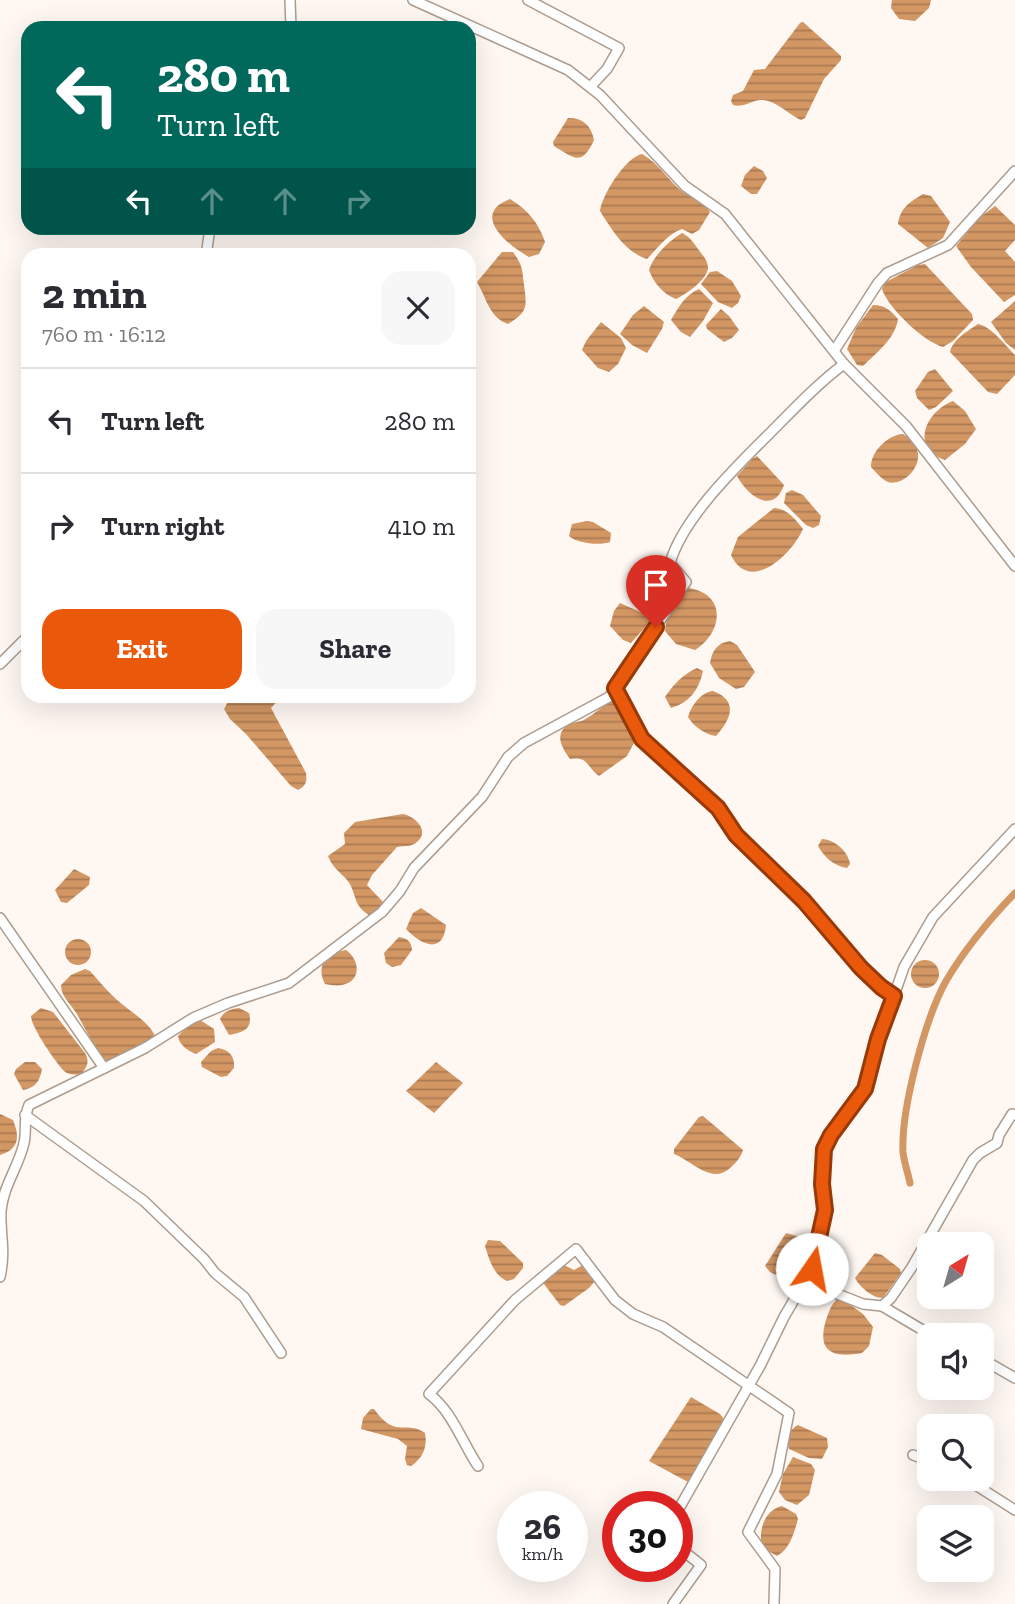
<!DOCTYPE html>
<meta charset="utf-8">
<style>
body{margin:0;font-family:"Zilla Slab",serif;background:#f7f7f7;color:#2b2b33;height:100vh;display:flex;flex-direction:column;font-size:26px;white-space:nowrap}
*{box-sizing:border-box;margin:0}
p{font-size:23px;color:#7c7c81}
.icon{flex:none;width:38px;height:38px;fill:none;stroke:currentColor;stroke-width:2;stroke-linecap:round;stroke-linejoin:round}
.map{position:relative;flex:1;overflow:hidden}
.panel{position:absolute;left:21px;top:248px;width:455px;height:455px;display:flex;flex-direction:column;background:#fff;border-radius:21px;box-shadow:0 7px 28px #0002}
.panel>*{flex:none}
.hud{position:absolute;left:21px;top:21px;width:455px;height:214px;border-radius:21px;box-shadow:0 7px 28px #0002;background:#00695c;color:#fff;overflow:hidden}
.needle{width:46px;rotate:37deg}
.fabs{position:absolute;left:917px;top:1232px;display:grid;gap:14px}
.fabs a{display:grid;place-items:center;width:77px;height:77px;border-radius:14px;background:#fff;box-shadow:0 7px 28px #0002;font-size:35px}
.speed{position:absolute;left:497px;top:1491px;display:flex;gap:14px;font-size:35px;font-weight:700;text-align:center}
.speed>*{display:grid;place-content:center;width:91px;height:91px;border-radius:50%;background:#fff;box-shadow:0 7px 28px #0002;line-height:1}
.speed small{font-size:18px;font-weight:400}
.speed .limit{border:10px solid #d22;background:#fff;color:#111}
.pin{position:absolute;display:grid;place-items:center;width:60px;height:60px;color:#fff;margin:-72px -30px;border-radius:50% 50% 50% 0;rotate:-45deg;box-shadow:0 0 7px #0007}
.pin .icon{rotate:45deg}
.me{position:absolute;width:77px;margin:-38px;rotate:12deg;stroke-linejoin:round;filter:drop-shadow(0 0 5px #0008)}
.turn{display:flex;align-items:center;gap:24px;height:147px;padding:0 21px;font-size:32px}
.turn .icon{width:91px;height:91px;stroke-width:2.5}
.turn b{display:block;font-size:49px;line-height:60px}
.lanes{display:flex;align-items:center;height:66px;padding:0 21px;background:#0003;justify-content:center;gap:35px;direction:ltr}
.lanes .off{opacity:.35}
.round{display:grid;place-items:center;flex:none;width:74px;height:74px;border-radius:21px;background:#f7f7f7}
.head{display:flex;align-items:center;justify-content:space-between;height:119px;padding:0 21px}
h1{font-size:42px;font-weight:800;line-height:52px}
.button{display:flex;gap:14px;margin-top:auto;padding:14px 21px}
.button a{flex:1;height:80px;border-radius:21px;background:#ea580c;color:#fff;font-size:28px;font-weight:800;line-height:80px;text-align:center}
.button a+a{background:#f7f7f7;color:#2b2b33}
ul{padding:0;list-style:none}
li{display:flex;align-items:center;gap:21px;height:105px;padding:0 21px;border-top:2px solid #e1e1e2}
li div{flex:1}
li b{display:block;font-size:26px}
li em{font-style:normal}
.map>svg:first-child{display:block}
.water{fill:url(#water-rules)}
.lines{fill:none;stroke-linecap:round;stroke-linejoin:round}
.canal{stroke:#d39764;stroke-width:7}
.minor-casing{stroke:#ac9c8f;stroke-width:12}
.minor{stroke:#fff;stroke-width:9}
.route-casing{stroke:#983908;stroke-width:18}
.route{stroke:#ea580c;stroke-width:12}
</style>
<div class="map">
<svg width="1015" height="1604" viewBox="0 0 1015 1604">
<defs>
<pattern id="water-rules" width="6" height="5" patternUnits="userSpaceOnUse" patternTransform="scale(1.75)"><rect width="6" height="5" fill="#d39764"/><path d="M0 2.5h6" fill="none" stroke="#ab7a51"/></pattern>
</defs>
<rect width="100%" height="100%" fill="#fef7f2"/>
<g class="water">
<path d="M892,0H931L929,8L915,21L899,19L891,8Z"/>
<path d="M803,22L841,56V60L824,79L805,118L801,120C788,114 775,99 760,100C750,101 743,108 733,105L731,101L733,95L743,91L754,70L765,69L800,23Z"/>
<path d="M568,118C583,118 591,125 594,140C582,166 575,159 554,146L553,142Z"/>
<path d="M642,154C661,165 668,181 683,192C693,199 704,202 710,212L699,230L692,234L682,229C666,235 658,248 647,259C625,252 612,230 600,211C602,195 625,158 642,154Z"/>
<path d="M754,166L763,171L767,178L757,194H751L741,186L745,175Z"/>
<path d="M923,194L931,196L950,222L943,238L928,248L898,224C900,208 910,202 923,194Z"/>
<path d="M510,199C528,210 538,222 545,242L539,254L529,257C507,245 470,214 510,199Z"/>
<path d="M995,206L1015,225V240L1005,251L1015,262V295L1004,302L971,267L956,246L979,218Z"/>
<path d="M682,233C690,237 693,242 698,249C702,255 708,260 708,268C707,280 686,294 676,299C664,295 653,282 649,270C654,255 669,241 682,233Z"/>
<path d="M502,252H513C523,266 522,269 524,285C527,307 528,312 508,324C489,317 487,299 477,282Z"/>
<path d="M925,264L972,314L973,320L953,341L943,347C924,342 888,308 882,289L884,283L918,265Z"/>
<path d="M717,271L732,281L741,296L738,303L732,308L718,302L701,284L710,272Z"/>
<path d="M699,289L713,303L703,321L690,337L681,332L671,320C678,308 685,295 699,289Z"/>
<path d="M1015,301V350L1006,343L991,322Z"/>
<path d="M873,305C885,305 890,310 898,319C895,339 877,352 863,366L857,365L847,349L856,328Z"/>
<path d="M644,306L664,322L662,329L647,353L632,345L620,334L633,315Z"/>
<path d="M721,309L729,316L739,330L732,338L724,342L707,329L706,325Z"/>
<path d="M601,322L621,338L626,348L618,364L609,372L598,368L582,350L586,341Z"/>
<path d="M978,324C992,327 1005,345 1015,355V375L997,394L988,392L950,352C953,339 968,331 978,324Z"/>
<path d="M935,369L953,391L936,407L929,410L917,398L915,391L928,372Z"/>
<path d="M953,401L965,411L976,429L965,444L945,460C909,448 926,411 953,401Z"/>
<path d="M903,434C937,454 906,488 888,482C881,479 876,472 871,467C871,451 888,435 903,434Z"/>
<path d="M757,456L784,485C773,516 747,495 737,476L752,459Z"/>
<path d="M792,490L803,495L821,516L819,525L813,528L806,525L784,503L786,493Z"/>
<path d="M774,508C788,509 795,519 803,529C792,554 750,595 731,555L738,537Z"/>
<path d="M587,521L593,522L611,533L610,542C600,546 576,543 569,536L572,524Z"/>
<path d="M689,588C728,595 722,633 695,650L676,644L665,631C666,613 676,599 689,588Z"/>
<path d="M620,603L647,615L650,620L647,625L631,643L623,640L610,626L614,611Z"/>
<path d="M730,641L737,645L755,672L744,687L736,689L719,678L710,663C712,651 717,643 730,641Z"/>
<path d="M697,668L703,671C699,690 689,703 671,708L665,697C673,685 683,674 697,668Z"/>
<path d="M713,691C739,701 731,719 716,736C706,735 693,726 688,717C691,706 701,692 713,691Z"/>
<path d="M234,696L281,697L271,708L306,773C307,782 306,786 298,790L291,786L246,734L230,719L224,709L229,700Z"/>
<path d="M612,700H616L635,741L627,756L599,776C585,765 588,756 570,759C563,749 553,735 568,725C573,722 579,722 584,720C594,714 603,706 612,700Z"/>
<path d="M403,814C414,816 430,830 418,841C411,848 405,845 397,847L372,875L367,885L384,903L375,913L369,915C352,905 357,892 347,880C340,872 332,867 328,856L345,844L344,833L355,822Z"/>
<path d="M822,839C835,840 848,851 850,864L847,868C834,866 824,857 818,846Z"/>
<path d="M74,869L90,877L89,885L67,903L61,902L55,890Z"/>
<path d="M421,908L446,925C443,956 420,944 406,929L413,913Z"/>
<path d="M399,937C408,939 411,941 412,950L401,965L392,967L386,963L384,953Z"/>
<circle cx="78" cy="952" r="13"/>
<path d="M346,950C360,960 362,981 342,985C337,986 330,985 325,984C315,965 327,953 346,950Z"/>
<circle cx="925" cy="974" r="14"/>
<path d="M85,969L90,971C99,981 107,991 117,1000C129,1011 150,1022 156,1038L107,1063C95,1047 86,1031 77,1014C71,1004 61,997 61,985L71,975Z"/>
<path d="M41,1008L53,1012L85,1053C90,1062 87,1067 81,1074C74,1075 69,1075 64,1071C56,1063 31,1027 31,1016Z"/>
<path d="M239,1008L249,1013C253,1029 244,1032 229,1035L220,1019C224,1011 230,1009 239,1008Z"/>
<path d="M200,1020L214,1029L215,1042L196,1054C188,1051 179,1045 178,1036L188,1026Z"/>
<path d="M218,1048C229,1050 235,1056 234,1068L227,1076L221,1077L202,1067L201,1062L211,1051Z"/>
<path d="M25,1062H35L42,1069C40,1081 35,1088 23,1090L14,1074L16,1069Z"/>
<path d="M436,1062L463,1083L434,1113L406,1091Z"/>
<path d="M0,1114L13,1120C20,1137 19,1149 0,1155Z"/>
<path d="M703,1116L743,1150C741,1157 736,1163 730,1168C712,1185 692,1161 674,1154V1149L699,1117Z"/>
<path d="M786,1233L807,1239C813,1255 803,1271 791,1282L770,1272L765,1266Z"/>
<path d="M488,1240L500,1241L523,1263V1268L514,1279L507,1281C494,1276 489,1259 485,1246Z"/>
<path d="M875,1253L882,1255L900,1269L901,1273L883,1298C872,1298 860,1287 855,1278Z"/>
<path d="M564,1265L574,1270L583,1265L595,1281L589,1288L564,1306L560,1305L544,1284V1280Z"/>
<path d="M840,1297L863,1314L873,1327L869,1346L862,1353C834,1358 816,1353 826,1320C829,1311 832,1302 840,1297Z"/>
<path d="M691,1397L720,1414L724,1419L692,1480L688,1482L649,1461Z"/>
<path d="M371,1409H374C396,1440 405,1419 425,1433C428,1447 422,1459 411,1466L407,1465L405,1459L407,1446L398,1439L361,1429L363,1418Z"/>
<path d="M798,1425L827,1438L828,1447L822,1459L809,1458L789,1449C786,1440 789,1429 798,1425Z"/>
<path d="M793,1457L811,1464L815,1470L809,1495L797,1505L785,1500L779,1492L783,1474Z"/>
<path d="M782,1506L796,1514L798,1519C794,1533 790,1549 777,1556L763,1548C757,1533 764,1510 782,1506Z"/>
</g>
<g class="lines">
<path class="canal" d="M910,1183C908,1173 904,1162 903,1152C901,1109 925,1019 946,981C965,949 989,920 1015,893"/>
<g class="minor-casing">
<g id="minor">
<path d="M290,0L291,28"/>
<path d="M413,0L568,70L600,95L685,186L725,214L844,364L906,426L1015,566"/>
<path d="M528,0L619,48L607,69L591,86"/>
<path d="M206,256L210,228"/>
<path d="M834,351L878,283L887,273L948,245L1015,171"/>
<path d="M0,664L28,636"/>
<path d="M615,688L642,739L718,808L736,835L804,901L861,968L881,987L894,996"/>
<path d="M0,918L104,1068"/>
<path d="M25,1115L144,1201L204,1259L215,1273L244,1297L281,1353"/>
<path d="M0,1277C6,1250 0,1235 1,1211C3,1186 19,1166 24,1143C27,1130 23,1118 29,1105L145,1048L193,1018L228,1003L289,983L382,912L400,891L414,868L482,797L508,757L524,743L609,697L686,582L670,563C683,518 735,468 768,435C794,409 815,386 844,364"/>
<path d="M808,1277L835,1293L863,1304L882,1306L931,1335"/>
<path d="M882,1306L891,1298L912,1267L973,1160L980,1153L997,1143L999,1135L1012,1114L1015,1115"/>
<path d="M982,1359L1015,1378"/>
<path d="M913,1455L929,1461"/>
<path d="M478,1466C462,1442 452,1411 429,1394L515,1300L576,1249L615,1300L633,1314L663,1327L789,1413L777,1474L748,1532L775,1569L774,1604"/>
<path d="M966,1479L1015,1510"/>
<path d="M677,1512L760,1366L784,1317L812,1269L826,1210L822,1184L824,1149L831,1135L865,1089L879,1039L904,967L933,917L1015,829"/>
<path d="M673,1604L701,1565L677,1546"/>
</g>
</g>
<use href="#minor" class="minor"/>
</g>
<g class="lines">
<g class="route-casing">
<path id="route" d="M656,627L615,688L642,739L718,808L736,835L804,901L861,968L881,987L894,996L878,1039L865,1089L831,1135L824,1149L822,1184L825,1210L812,1269"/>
</g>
<use href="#route" class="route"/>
</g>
</svg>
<div class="fabs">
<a><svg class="needle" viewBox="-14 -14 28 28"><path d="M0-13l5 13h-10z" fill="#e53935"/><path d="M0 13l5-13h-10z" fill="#7c7c81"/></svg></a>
<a><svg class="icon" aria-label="sound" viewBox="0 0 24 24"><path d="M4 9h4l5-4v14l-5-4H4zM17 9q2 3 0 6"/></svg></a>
<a><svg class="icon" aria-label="search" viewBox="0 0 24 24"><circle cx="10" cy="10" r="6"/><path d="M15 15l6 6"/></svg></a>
<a><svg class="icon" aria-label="layers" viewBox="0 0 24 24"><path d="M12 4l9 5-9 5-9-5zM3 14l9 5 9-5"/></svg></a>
</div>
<div class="speed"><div>26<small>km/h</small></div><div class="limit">30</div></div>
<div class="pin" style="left:656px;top:627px;background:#d93025"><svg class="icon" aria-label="arrive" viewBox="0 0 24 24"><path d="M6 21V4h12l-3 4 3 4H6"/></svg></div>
<svg class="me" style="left:812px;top:1269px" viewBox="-20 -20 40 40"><circle r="19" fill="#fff"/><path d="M0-13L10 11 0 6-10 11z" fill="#ea580c"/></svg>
<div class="hud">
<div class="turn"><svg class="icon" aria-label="left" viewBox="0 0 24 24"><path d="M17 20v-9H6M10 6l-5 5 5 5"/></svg><div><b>280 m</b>Turn left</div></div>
<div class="lanes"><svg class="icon" aria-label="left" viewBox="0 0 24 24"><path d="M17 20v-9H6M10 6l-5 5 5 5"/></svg><svg class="icon off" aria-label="ahead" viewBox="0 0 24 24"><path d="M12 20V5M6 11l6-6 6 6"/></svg><svg class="icon off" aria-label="ahead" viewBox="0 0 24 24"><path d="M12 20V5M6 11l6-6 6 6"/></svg><svg class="icon off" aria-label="right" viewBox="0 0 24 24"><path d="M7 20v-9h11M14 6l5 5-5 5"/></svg></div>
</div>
<section class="panel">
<div class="head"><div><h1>2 min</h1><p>760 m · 16:12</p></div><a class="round"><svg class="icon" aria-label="close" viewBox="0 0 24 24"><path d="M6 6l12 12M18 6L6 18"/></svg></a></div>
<ul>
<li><svg class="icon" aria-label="left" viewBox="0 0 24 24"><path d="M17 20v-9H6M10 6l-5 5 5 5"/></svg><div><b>Turn left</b></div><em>280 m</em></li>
<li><svg class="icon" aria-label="right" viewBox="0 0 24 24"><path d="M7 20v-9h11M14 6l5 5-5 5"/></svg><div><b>Turn right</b></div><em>410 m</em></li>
</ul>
<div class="button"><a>Exit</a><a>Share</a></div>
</section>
</div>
